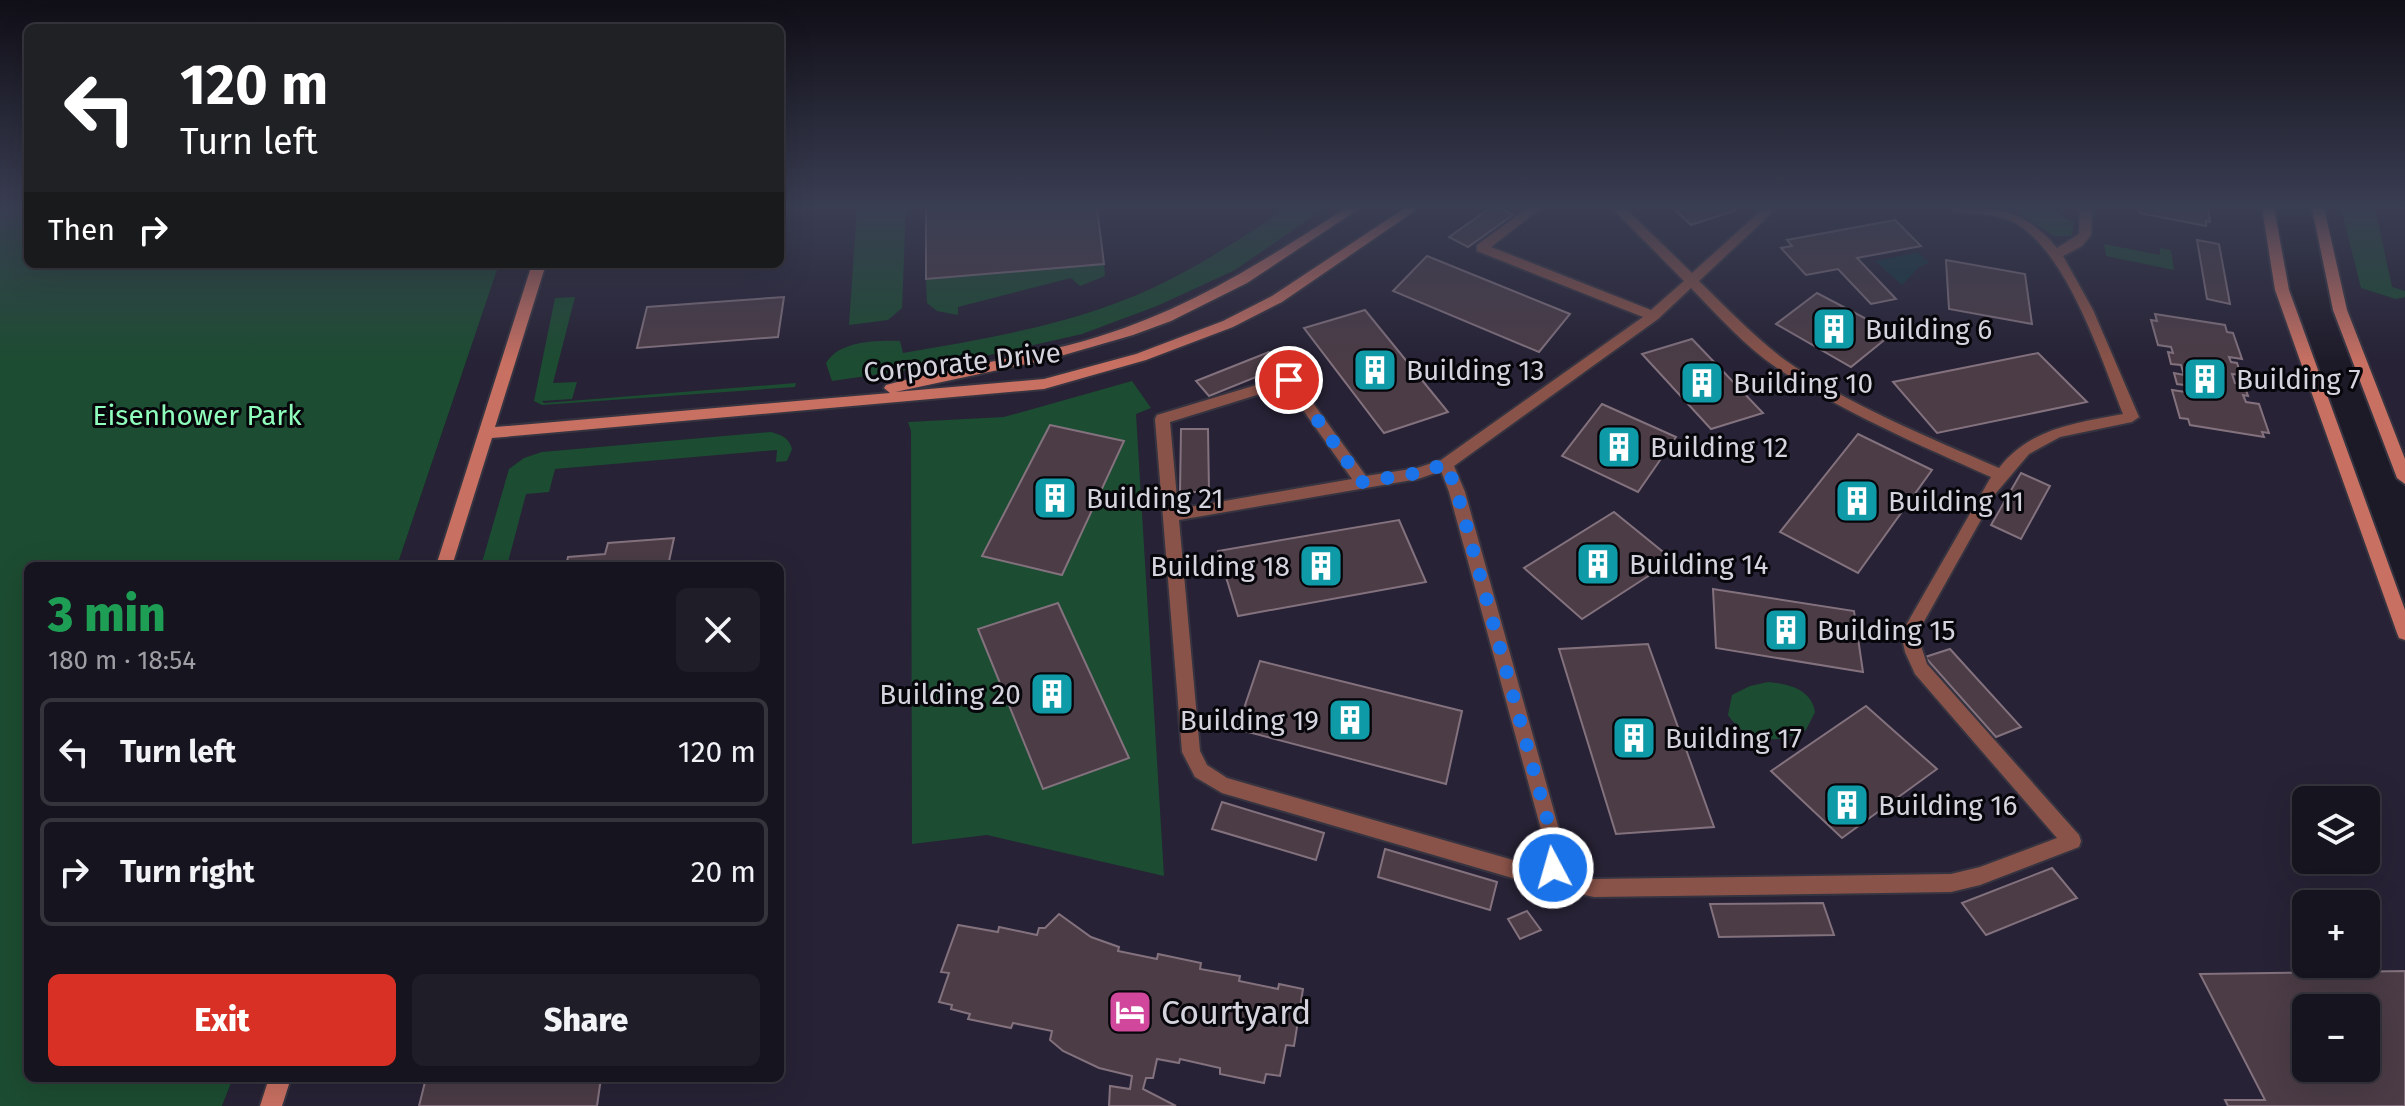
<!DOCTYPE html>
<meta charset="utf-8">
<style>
body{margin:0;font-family:"Fira Sans",sans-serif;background:#1f1d27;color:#f1f3f6;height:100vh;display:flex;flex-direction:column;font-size:30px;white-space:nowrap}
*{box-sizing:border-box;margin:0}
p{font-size:26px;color:#9e9ea4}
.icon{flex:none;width:44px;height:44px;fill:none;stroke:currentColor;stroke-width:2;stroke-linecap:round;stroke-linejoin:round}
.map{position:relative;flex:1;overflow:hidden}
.details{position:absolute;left:24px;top:562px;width:760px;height:520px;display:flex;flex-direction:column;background:#16141e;border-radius:12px;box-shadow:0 8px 32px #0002,0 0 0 2px #35333c}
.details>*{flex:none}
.guide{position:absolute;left:24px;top:24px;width:760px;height:244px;border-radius:12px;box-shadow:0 8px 32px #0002,0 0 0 2px #35333c;background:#202124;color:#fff;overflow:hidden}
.controls{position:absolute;left:2292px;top:786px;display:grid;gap:16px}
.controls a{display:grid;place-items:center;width:88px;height:88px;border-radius:12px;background:#16141e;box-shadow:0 8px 32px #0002,0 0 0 2px #35333c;font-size:40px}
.pin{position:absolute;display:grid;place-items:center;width:68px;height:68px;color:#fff;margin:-34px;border:4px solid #fff;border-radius:50%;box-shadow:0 2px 8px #0007}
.me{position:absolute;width:88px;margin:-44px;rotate:354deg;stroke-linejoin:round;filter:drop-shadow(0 0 6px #0008)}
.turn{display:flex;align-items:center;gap:28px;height:168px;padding:0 24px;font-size:36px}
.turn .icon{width:104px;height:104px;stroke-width:2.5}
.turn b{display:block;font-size:56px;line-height:68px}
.then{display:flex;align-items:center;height:76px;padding:0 24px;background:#0003;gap:16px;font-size:30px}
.round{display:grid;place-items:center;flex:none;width:84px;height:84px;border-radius:12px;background:#1f1d27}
.summary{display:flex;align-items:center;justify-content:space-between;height:136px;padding:0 24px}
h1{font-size:48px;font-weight:800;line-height:60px;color:#1e9e55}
.primary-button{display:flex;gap:16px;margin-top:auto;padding:16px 24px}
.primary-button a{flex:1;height:92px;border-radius:12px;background:#d93025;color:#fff;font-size:32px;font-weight:800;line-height:92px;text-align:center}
.primary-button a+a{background:#1f1d27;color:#f1f3f6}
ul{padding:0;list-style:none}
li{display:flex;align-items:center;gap:24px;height:108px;margin:0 16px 12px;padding:0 8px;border:4px solid #35333c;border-radius:12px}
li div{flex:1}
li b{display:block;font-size:30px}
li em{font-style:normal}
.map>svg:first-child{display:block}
.built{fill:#272235;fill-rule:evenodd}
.green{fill:#1c4c31}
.water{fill:#11363d}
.building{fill:#4b3c46;stroke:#83727e;stroke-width:2;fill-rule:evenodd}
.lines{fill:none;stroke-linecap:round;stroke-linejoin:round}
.street-casing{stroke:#373441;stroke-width:4}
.secondary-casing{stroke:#373441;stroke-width:4}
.street{fill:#8a5349;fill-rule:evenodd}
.secondary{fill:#c87062;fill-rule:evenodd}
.route{stroke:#1a73e8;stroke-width:14;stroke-dasharray:0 25.2}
.labels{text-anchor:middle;stroke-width:6;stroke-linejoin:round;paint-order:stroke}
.poi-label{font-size:28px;fill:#d5d3dd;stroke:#07060b;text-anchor:start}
.street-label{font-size:28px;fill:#d5d3dd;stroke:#07060b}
.park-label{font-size:28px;fill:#8ffebc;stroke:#07060b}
.near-poi-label{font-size:34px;fill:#d5d3dd;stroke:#07060b;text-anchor:start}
</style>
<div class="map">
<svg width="2405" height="1106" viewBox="0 0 2405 1106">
<rect width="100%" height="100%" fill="#1d1a28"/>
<g class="built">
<path d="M780,208H2268L2277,266L2405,633V1106H222L233,1078H780V566H397L499,264H780ZM2306,800H2366V860H2306ZM2306,904H2366V964H2306ZM2306,1008H2366V1068H2306Z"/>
<path d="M2318,208H2405V478L2334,293Z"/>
</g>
<g class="green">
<path d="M0,208H28V264H499L397,566H28V1078H233L222,1106H0Z"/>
<path d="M857,208H906L902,308L888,320L849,325Z"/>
<path d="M1288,208H1325L1235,270L1157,306L1082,334L949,364L832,381L826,363C839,341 876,340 900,341L903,353C995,337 1089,322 1173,278C1212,258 1250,232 1288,208Z"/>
<path d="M2015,208H2046L2074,222L2072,236H2054L2019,214Z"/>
<path d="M2341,208H2375L2392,287L2405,291V297L2396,299L2361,288Z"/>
<path d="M2104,244L2160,255V248L2171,250L2174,270L2106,256Z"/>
<path d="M1104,264L1105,276L1080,286L1071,278L958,307V315L937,311L927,303L926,279Z"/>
<path d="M575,297L553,383L577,382L572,399L542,401L544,403L796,383L795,387L542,405L534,401L555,298Z"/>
<path d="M1132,381L1151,408L1136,414L1164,876L987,835L912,844L911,431L908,422L1004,417Z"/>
<path d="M771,432C782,435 789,438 792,449L787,461L776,462L777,450L555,469L549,492L526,494L507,566H481L509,469L524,458L542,452Z"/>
<path d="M1768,682C1789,684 1811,689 1815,712L1806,730C1777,745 1746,743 1728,715L1732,695L1750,686Z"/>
</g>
<path class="water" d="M1918,252L1929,263L1919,267L1902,285L1875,261Z"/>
<g class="building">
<path d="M926,208H1097L1104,264L926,279Z"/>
<path d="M1490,208H1499L1513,215L1468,247L1449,237Z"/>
<path d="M1673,208H1735L1737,210L1691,225Z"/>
<path d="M2138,208H2208L2210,222L2206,221V226L2140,213Z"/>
<path d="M1895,220L1921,246L1857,258L1896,299L1871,304L1838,269L1806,275L1781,248L1792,246L1787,240Z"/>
<path d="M2197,240L2219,244L2230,304L2207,299Z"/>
<path d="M1427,256L1570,314L1539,352L1393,291Z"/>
<path d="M1946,260L2025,274L2032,324L1949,309Z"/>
<path d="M1817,293L1893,333L1851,367L1776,324Z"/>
<path d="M784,297L778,337L637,348L647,307Z"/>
<path d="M1365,310L1448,412L1384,433L1304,328Z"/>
<path d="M2155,314L2225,325L2227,332L2233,333L2242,359L2229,357L2231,362L2237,363L2241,375L2232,374L2235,383L2244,384L2248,396L2243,395L2246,402L2259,404L2269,433L2262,432L2264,437L2190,425L2188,419L2180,418L2172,390L2186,392L2184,385L2177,384L2174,373L2184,375L2181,365L2171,364L2168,352L2173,353L2171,347L2158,345L2151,320L2157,321Z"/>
<path d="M1692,339L1763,413L1711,429L1642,354Z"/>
<path d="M1269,352L1283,366L1209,396L1196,381Z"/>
<path d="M2038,353L2087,402L1937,433L1893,382Z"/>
<path d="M1602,404L1676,437L1638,492L1562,456Z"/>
<path d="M1050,425L1124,441L1062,575L982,556Z"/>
<path d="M1181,429H1208L1209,492H1180Z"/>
<path d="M1858,434L1932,470L1858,573L1780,532Z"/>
<path d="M2021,473L2050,486L2021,539L1991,525Z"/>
<path d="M1614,512L1673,560L1582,619L1524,568Z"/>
<path d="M1399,520L1426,582L1238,616L1218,551Z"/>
<path d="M674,538L668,566H566L568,557L605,554L608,543Z"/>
<path d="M1713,589L1854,611L1863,672L1716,648Z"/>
<path d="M1058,603L1129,758L1043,789L978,629Z"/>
<path d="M1648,644L1714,827L1616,834L1559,649Z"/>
<path d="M1950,649L2021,727L1996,737L1925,657Z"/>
<path d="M1260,661L1462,711L1446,784L1237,729Z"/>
<path d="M1866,706L1937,769L1842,838L1771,771Z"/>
<path d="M1222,802L1324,833L1316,860L1212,829Z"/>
<path d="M1385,849L1497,882L1490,910L1378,877Z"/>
<path d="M2052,868L2077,898L1986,935L1962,903Z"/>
<path d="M1823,903L1834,935L1719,937L1710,904Z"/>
<path d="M1527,911L1541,930L1520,939L1508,919Z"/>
<path d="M1059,914L1091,937L1119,947L1118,951L1157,959L1158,954L1201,963L1200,969L1240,976L1239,981L1278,989L1279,984L1303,989L1294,1046L1286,1045L1280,1076L1266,1074L1264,1083L1220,1074V1068L1180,1059L1179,1063L1157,1059L1153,1078H1146L1143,1089L1176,1106H1109L1110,1086L1130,1089L1132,1076L1099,1068L1063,1051L1050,1040L1052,1031L1013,1023L1011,1028L968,1019L970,1014L951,1009L952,1005L939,1002L949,973L941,972L958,925L998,932L999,927L1037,935L1039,928H1045Z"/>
<path d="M2405,971V1106H2228L2225,1100H2265L2200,974ZM2306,1008H2366V1068H2306Z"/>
<path d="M426,1078H601L597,1106H419Z"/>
</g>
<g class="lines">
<g class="street-casing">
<path id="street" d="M1527,208H1541L1491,247L1651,310L1684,281L1612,208H1625L1692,273L1764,208H1777L1699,281C1727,308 1754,337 1785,360C1848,405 1928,437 1999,468C2030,428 2076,423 2123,414C2101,359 2068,253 2015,223C1998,213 1974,214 1955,212L1949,208C1997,207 2024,209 2057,248L2079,234L2080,208H2092L2091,235L2082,246L2063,256L2093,310L2139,417L2132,422L2060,437L2029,454L1996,493L1917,634L1927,664L2079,835L2081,841L2079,847L1980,885L1951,892L1594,897L1529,883L1222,793L1195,777L1182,752L1155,419L1157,415L1289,375L1294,377L1366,476L1417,468L1441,460L1643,317L1477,251V245ZM1691,288C1718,316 1745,346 1777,368C1844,413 1918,444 1991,477L1901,634L1905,652L1915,674L2057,838L1980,867L1951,874L1594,879L1561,872L1560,833L1465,492L1454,466L1658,319ZM1286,386L1352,479L1178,509L1170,422ZM1441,471L1449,492L1542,833L1541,868L1227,778L1207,765L1200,751L1179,520L1418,479Z"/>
</g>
<g class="secondary-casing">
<g id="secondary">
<path d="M1346,208H1360L1247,283L1171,321L1133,335L1050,359L895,392L1044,379L1136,354L1223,321L1272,296L1405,208H1419L1282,302L1233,327L1146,360L1044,389L492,438L452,566H436L532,264H546L495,427L890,393L884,388L886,385C951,367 1019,359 1084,341C1185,312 1259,264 1346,208Z"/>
<path d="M2262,208H2274L2289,290L2405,610V640L2399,638L2397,633L2275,290Z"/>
<path d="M2312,208H2324L2347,310L2405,459V484L2397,478L2333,310Z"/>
<path d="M269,1078H291L282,1106H260Z"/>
</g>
</g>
<use href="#street" class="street"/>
<use href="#secondary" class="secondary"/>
</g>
<linearGradient id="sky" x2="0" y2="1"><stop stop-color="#100e16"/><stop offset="0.57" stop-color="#3a3e53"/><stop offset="1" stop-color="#3a3e53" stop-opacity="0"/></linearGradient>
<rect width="2405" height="363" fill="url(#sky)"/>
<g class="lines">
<path class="route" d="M1289,380L1362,482L1418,473L1446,464L1457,492L1551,833L1553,868"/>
</g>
<defs>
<g id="building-square" transform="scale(2.3)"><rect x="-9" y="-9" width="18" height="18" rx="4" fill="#0f9aa8" stroke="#07060b"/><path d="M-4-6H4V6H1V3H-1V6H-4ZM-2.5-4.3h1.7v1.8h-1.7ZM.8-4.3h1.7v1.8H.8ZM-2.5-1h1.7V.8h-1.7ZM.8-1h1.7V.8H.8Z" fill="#fff"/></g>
<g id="hotel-square" transform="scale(2.3)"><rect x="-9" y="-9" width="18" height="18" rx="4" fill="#d1479c" stroke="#07060b"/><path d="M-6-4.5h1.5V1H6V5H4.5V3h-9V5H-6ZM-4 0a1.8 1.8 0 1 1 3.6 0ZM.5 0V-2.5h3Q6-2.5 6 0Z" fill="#fff"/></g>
</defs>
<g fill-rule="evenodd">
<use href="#building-square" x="1834" y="329"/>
<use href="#building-square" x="1375" y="370"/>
<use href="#building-square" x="2205" y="379"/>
<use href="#building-square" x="1702" y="383"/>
<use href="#building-square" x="1619" y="447"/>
<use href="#building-square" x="1055" y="498"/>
<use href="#building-square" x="1857" y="501"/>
<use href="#building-square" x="1598" y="564"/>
<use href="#building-square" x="1321" y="566"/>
<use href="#building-square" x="1786" y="630"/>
<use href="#building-square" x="1052" y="694"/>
<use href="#building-square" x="1350" y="720"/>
<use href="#building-square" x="1634" y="738"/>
<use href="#building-square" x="1847" y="805"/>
<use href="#hotel-square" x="1130" y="1012"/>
</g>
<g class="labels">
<g class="poi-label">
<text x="1865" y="339">Building 6</text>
<text x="1406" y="380">Building 13</text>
<text x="2236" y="389">Building 7</text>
<text x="1733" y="393">Building 10</text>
<text x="1650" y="457">Building 12</text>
<text x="1086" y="508">Building 21</text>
<text x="1888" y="511">Building 11</text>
<text x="1629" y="574">Building 14</text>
<text x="1290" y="576" text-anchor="end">Building 18</text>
<text x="1817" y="640">Building 15</text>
<text x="1021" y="704" text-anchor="end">Building 20</text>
<text x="1319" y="730" text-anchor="end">Building 19</text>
<text x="1665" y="748">Building 17</text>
<text x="1878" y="815">Building 16</text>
</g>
<g class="street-label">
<text transform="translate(962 362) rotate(-6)" y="10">Corporate Drive</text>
</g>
<g class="park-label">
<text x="197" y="425">Eisenhower Park</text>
</g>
<g class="near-poi-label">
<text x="1161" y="1024">Courtyard</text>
</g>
</g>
</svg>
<div class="controls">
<a><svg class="icon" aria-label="layers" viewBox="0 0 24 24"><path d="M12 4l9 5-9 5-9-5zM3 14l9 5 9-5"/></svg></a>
<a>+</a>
<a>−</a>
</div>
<div class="pin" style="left:1289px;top:380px;background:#d93025"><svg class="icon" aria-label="arrive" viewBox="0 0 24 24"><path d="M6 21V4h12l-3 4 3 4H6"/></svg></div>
<svg class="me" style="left:1553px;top:868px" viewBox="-20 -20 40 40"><circle r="17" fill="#1a73e8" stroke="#fff" stroke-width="3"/><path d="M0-11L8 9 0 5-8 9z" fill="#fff"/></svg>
<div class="guide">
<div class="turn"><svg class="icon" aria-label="left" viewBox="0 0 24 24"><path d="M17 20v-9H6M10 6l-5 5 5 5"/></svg><div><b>120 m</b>Turn left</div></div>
<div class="then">Then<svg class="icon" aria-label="right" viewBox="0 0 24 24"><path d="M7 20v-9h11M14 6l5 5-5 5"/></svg></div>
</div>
<section class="details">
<div class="summary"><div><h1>3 min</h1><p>180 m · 18:54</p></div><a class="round"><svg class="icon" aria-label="close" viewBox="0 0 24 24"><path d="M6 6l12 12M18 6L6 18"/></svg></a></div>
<ul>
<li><svg class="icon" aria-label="left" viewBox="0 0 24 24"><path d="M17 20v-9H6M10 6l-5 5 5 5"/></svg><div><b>Turn left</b></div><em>120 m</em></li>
<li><svg class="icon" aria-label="right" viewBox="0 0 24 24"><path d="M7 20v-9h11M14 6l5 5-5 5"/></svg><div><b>Turn right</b></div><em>20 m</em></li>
</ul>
<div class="primary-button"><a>Exit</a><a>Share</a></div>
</section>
</div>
